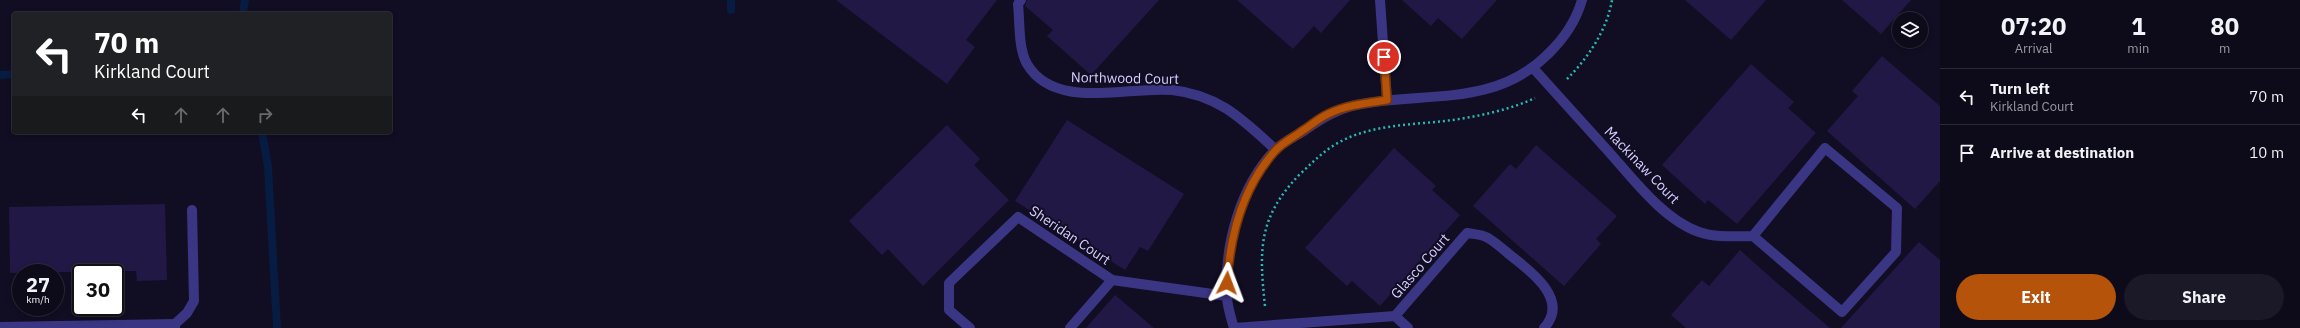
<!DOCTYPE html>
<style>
body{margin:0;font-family:"IBM Plex Sans",sans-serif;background:#1b1827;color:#f1f3f6;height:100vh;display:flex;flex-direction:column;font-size:15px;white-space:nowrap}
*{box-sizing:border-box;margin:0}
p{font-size:13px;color:#9a9aa2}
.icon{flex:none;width:22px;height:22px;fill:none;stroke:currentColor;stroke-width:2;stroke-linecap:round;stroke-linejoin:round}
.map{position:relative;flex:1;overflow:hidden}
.side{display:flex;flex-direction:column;background:#0d0a1a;width:360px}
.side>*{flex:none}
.top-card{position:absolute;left:12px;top:12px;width:380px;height:122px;border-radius:4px;box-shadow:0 2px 6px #0003,0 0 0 1px #2d2b39;background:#202124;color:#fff;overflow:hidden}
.controls{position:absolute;left:1892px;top:12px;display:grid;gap:8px}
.controls a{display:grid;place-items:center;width:36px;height:36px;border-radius:50%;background:#0d0a1a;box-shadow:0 2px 6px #0003,0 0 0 1px #2d2b39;font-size:20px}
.speed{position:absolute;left:12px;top:264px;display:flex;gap:8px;font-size:20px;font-weight:700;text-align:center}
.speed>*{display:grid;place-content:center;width:52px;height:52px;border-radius:50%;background:#0d0a1a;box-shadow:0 2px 6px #0003,0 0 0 1px #2d2b39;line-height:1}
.speed small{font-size:10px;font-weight:400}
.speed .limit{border:2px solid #111;border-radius:6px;background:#fff;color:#111}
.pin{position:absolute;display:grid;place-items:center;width:34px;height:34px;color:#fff;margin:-17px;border:2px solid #fff;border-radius:50%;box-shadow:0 1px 4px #0007}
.me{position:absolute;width:44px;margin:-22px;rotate:3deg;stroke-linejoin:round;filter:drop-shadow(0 0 3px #0008)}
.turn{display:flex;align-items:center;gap:14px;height:84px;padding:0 16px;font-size:18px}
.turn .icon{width:52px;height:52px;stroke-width:2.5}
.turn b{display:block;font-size:28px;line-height:34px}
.lanes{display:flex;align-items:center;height:38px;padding:0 16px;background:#0003;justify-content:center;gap:20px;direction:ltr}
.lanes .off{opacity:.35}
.eta{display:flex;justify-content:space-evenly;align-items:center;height:68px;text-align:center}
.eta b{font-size:24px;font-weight:700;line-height:28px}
.cta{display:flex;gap:8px;margin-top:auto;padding:8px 16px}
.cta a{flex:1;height:46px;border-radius:24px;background:#b45309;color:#fff;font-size:16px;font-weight:700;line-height:46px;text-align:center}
.cta a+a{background:#1b1827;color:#f1f3f6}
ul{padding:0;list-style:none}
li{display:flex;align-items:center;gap:12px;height:56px;padding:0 16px;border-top:1px solid #2d2b39}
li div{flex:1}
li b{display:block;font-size:15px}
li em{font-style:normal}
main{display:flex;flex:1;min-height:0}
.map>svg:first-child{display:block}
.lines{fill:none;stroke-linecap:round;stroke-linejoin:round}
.stream{stroke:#071c42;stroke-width:8}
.building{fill:#221845}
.path{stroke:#29b9b3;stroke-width:2.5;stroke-dasharray:2 3;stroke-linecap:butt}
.street{stroke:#3b3684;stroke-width:10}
.route-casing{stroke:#753606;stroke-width:10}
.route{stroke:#b45309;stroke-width:7}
.labels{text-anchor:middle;stroke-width:4;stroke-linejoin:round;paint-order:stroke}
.street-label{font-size:14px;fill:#d6cfff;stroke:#110d23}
</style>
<main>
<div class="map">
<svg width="1940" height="328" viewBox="0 0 1940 328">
<rect width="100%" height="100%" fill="#110d23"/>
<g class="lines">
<g class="stream">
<path d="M731,10V0"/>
<path d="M243,14L245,0"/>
<path d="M0,75L14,74"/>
<path d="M262,132L268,167L277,328"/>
</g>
</g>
<g class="building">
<path d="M836,0H997L966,40L975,47L947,84Z"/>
<path d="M1027,0H1159L1091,75L1047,36L1053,30L1025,6Z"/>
<path d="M1237,0H1350L1321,33L1314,26L1293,49Z"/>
<path d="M1402,0H1497L1462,39L1438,18L1431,26Z"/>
<path d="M1685,0H1766L1731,40Z"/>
<path d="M1842,0H1911L1881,34Z"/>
<path d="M1882,56L1940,106V181L1915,209L1827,131L1858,96L1852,91Z"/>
<path d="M1751,64L1794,102L1788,108L1816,133L1737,224L1708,200L1705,204L1662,165Z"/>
<path d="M1067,120L1184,194L1148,251L1140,247L1125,270L1015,201Z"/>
<path d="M947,125L980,159L974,165L1009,200L923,286L888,249L882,255L849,221Z"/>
<path d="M1536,145L1617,216L1596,239L1601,244L1564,286L1473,206L1510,164L1516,169Z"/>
<path d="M1394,148L1436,186L1432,190L1460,215L1380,306L1352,281L1347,286L1305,248Z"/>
<path d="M165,204L167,280L137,281L136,271L10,273L9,207Z"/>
<path d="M1919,242L1940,260V328H1841Z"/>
<path d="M1740,250L1777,283L1830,328H1686L1671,315L1702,280L1709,286Z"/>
<path d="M1115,295L1154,328H1086Z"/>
</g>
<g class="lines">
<g class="path">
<path d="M1567,79C1588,58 1607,30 1612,0"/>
<path d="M1265,306C1259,250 1258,218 1299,175C1311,164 1321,153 1336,144C1368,125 1408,125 1445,121C1475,117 1507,111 1535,98"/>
</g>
<g class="street">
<path d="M1021,0L1018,4C1020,22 1018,48 1027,64C1055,111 1127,86 1172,90C1219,95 1243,120 1276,150"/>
<path d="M1380,0L1387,100"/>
<path d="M1534,69C1559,97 1584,124 1609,152C1633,179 1664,220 1699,232C1716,238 1735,236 1753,236L1825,148L1897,208L1896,252L1842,312L1753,236"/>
<path d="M1395,316L1408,328"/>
<path d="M175,324L187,313L194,301L192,210"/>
<path d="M0,327L175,324V328"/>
<path d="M970,328L949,310V283L1018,217L1112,280L1227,296"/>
<path d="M1070,328L1112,280"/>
<path d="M1234,328C1231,318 1227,306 1227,296C1224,245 1240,187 1275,150C1283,142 1296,136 1305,130C1321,119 1337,109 1356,105C1424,91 1493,108 1547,55C1563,40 1576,21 1582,0"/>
<path d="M1234,328L1395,316L1467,233C1473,234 1482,234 1488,238C1495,242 1503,249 1510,255C1531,271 1570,300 1544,328"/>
</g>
</g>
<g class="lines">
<g class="route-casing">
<path id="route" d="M1227,283C1230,235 1242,188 1275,151C1282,143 1294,137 1302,131C1310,126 1319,118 1328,114C1346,105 1367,103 1387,100L1384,57"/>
</g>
<use href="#route" class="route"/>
</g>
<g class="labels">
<g class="street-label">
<text transform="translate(1125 78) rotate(1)" y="5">Northwood Court</text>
<text transform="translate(1642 165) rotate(46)" y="5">Mackinaw Court</text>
<text transform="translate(1070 235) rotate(34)" y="5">Sheridan Court</text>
<text transform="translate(1420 266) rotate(-49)" y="5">Glasco Court</text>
</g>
</g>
</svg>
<div class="controls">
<a><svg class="icon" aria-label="layers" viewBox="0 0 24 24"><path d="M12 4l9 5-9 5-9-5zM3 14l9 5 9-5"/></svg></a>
</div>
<div class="speed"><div>27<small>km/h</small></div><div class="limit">30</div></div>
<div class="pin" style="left:1384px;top:57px;background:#d93025"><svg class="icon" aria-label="arrive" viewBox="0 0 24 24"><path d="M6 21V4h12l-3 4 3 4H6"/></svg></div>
<svg class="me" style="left:1227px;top:283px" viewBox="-20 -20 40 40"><path d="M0-17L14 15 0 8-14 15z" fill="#b45309" stroke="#fff" stroke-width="4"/></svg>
<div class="top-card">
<div class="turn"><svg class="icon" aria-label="left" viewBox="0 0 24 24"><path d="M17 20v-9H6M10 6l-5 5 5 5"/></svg><div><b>70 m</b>Kirkland Court</div></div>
<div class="lanes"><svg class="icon" aria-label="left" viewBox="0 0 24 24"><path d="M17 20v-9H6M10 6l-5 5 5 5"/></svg><svg class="icon off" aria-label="ahead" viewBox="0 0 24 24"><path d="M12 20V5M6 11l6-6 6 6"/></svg><svg class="icon off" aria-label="ahead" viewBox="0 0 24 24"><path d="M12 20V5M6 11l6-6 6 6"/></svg><svg class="icon off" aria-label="right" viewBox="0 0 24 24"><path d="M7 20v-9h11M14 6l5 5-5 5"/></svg></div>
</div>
</div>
<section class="side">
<div class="eta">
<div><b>07:20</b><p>Arrival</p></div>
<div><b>1</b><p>min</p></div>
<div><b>80</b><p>m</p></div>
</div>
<ul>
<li><svg class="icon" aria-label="left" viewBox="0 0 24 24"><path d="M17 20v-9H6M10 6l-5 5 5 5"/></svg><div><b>Turn left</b><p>Kirkland Court</p></div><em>70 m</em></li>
<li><svg class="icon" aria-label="arrive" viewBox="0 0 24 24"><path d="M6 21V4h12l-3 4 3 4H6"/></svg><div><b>Arrive at destination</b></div><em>10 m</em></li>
</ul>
<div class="cta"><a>Exit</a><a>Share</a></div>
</section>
</main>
